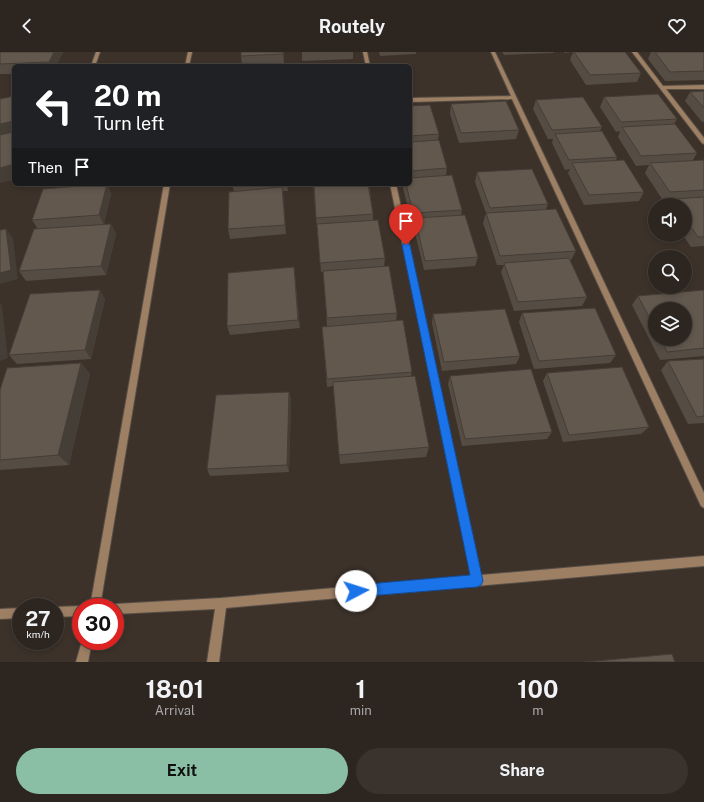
<!DOCTYPE html>
<style>
body{margin:0;font-family:"Public Sans",sans-serif;background:#39322d;color:#f1f3f6;height:100vh;display:flex;flex-direction:column;font-size:15px;white-space:nowrap}
*{box-sizing:border-box;margin:0}
p{font-size:13px;color:#a7a5a5}
.icon{flex:none;width:22px;height:22px;fill:none;stroke:currentColor;stroke-width:2;stroke-linecap:round;stroke-linejoin:round}
.map{position:relative;height:610px;overflow:hidden}
.details{display:flex;flex-direction:column;background:#2d2620;flex:1}
.details>*{flex:none}
.top-card{position:absolute;left:12px;top:12px;width:400px;height:122px;border-radius:6px;box-shadow:0 2px 6px #0003,0 0 0 1px #48433e;background:#202124;color:#fff;overflow:hidden}
.controls{position:absolute;left:648px;top:146px;display:grid;gap:8px}
.controls a{display:grid;place-items:center;width:44px;height:44px;border-radius:50%;background:#2d2620;box-shadow:0 2px 6px #0003,0 0 0 1px #48433e;font-size:20px}
.speed{position:absolute;left:12px;top:546px;display:flex;gap:8px;font-size:20px;font-weight:700;text-align:center}
.speed>*{display:grid;place-content:center;width:52px;height:52px;border-radius:50%;background:#2d2620;box-shadow:0 2px 6px #0003,0 0 0 1px #48433e;line-height:1}
.speed small{font-size:10px;font-weight:400}
.speed .limit{border:6px solid #d22;background:#fff;color:#111}
.pin{position:absolute;display:grid;place-items:center;width:34px;height:34px;color:#fff;margin:-41px -17px;border-radius:50% 50% 50% 0;rotate:-45deg;box-shadow:0 0 4px #0007}
.pin .icon{rotate:45deg}
.me{position:absolute;width:44px;margin:-22px;rotate:85deg;stroke-linejoin:round;filter:drop-shadow(0 0 3px #0008)}
.turn{display:flex;align-items:center;gap:14px;height:84px;padding:0 16px;font-size:18px}
.turn .icon{width:52px;height:52px;stroke-width:2.5}
.turn b{display:block;font-size:28px;line-height:34px}
.then{display:flex;align-items:center;height:38px;padding:0 16px;background:#0003;gap:8px;font-size:15px}
.eta{display:flex;justify-content:space-evenly;align-items:center;height:68px;text-align:center}
.eta b{font-size:24px;font-weight:700;line-height:28px}
.primary-button{display:flex;gap:8px;margin-top:auto;padding:8px 16px}
.primary-button a{flex:1;height:46px;border-radius:24px;background:#8abfa5;color:#111;font-size:16px;font-weight:700;line-height:46px;text-align:center}
.primary-button a+a{background:#39322d;color:#f1f3f6}
header{display:flex;justify-content:space-between;align-items:center;height:52px;padding:0 16px;background:#2d2620;font-size:18px;font-weight:700}
.map>svg:first-child{display:block}
.lines{fill:none;stroke-linecap:round;stroke-linejoin:round}
.minor-casing{stroke:#574e46;stroke-width:2}
.minor{fill:#9d7f64;fill-rule:evenodd}
.wall{fill:#554c43;fill-rule:evenodd}
.shaded-wall{fill:#453e37}
.building{fill:#63584e;stroke:#453e37}
.route{fill:#1a73e8;stroke:#114b97}
</style>
<header><svg class="icon" aria-label="back" viewBox="0 0 24 24"><path d="M15 5l-7 7 7 7"/></svg>Routely<svg class="icon" aria-label="heart" viewBox="0 0 24 24"><path d="M12 20l-8-8c-3-5 5-10 8-4 3-6 11-1 8 4z"/></svg></header>
<div class="map">
<svg width="704" height="610" viewBox="0 0 704 610">
<rect width="100%" height="100%" fill="#3c322a"/>
<g class="lines">
<g class="minor-casing">
<g id="minor">
<path d="M96,0H100L95,14H91Z"/>
<path d="M188,0H192L189,14H185Z"/>
<path d="M363,0H367L370,14H366Z"/>
<path d="M491,0H495L704,441V456L701,454L512,47L410,50V46L511,44Z"/>
<path d="M632,0H637L663,34L704,33V37H666L704,86V92L702,91Z"/>
<path d="M164,132H170L100,555H90Z"/>
<path d="M390,132H396L481,523L704,504V514L226,556L219,610H207L215,557L115,562V555H111V553L115,552L221,546L471,524Z"/>
<path d="M81,554L84,555H81V564L55,565L54,555Z"/>
<path d="M21,556V566L0,567V557Z"/>
<path d="M82,589H92L88,610H76Z"/>
</g>
</g>
<use href="#minor" class="minor"/>
</g>
<g class="wall">
<path d="M0,0H63L56,14H14V22H0Z"/>
<path d="M284,0V12L242,14L241,4Z"/>
<path d="M302,0H353V7L302,9Z"/>
<path d="M379,0H416V2L380,4Z"/>
<path d="M502,0H554L553,1L504,3Z"/>
<path d="M564,0H625L641,21L637,30L586,33L570,8L573,0L564,1Z"/>
<path d="M651,0H704V28L665,29L648,7Z"/>
<path d="M704,39V70H702L685,49L690,40Z"/>
<path d="M604,45L677,67L674,72L697,101L693,108H704V194L691,195L683,183H685V153H669L671,149L664,150L645,121L649,113L636,114L618,85L620,79L616,80L600,55Z"/>
<path d="M536,48L602,75L600,79L617,105L616,109L644,140L639,149L584,153L568,121L570,117L565,118L552,91L553,87H548L533,57Z"/>
<path d="M451,52L519,78L516,87L459,91L450,62Z"/>
<path d="M410,54L439,82L438,88L447,116L446,123L462,158L461,163L478,205L475,214L424,218L414,176L415,171H412L403,136L404,132H410Z"/>
<path d="M477,120L548,152L546,157L576,199L571,208H570L587,245L582,254L514,259L501,220L504,213H497L483,171L486,161L475,130Z"/>
<path d="M107,132L111,142L104,172H111L116,182L106,223L26,229L19,219L38,177L32,168Z"/>
<path d="M232,132H287L288,139H283L286,182L230,187L228,177L234,139Z"/>
<path d="M313,132H369L373,162V168L385,206L384,215L397,261L396,269L412,320L411,324L429,395L426,405L340,412L333,334L327,335L322,275L327,274L323,220H321Z"/>
<path d="M295,224L300,276L230,283L227,274Z"/>
<path d="M704,238V304L660,308L632,253L638,244ZM655,257L685,287H655Z"/>
<path d="M105,247L91,307L17,312L9,303Z"/>
<path d="M522,261L616,303L610,311L534,317L519,270Z"/>
<path d="M433,262L520,304L516,312L442,319L432,271Z"/>
<path d="M704,307V371L688,372L661,318L668,309Z"/>
<path d="M81,311L90,322L69,413L0,418V338Z"/>
<path d="M547,321L649,375L641,382L563,390L543,329Z"/>
<path d="M450,324L552,380L547,387L462,394L448,332Z"/>
<path d="M289,340L291,348L289,420L210,424L207,417Z"/>
</g>
<g class="shaded-wall">
<path d="M54,0H63L56,14H50L49,10Z"/>
<path d="M283,0H284V12L283,2Z"/>
<path d="M14,69V84L0,88V72Z"/>
<path d="M14,112V128L0,131V116Z"/>
<path d="M107,132L111,142L104,173L99,163Z"/>
<path d="M282,135L284,145L286,182L285,173Z"/>
<path d="M111,172L116,182L106,223L101,214Z"/>
<path d="M6,177L13,186L18,227L0,232V221Z"/>
<path d="M294,215L295,224L300,276L298,268Z"/>
<path d="M100,238L105,247L91,307L85,298Z"/>
<path d="M0,251L2,254L8,306L0,309Z"/>
<path d="M81,311L90,322L69,413L58,403Z"/>
<path d="M289,340L291,348L289,420L287,413Z"/>
</g>
<g class="building">
<path d="M0,0H54L49,10L0,12Z"/>
<path d="M241,0H283V2L241,4Z"/>
<path d="M574,0H625L641,21L590,23Z"/>
<path d="M655,0H704V19L670,20Z"/>
<path d="M704,39V56L690,40Z"/>
<path d="M658,42L677,67L621,70L604,45Z"/>
<path d="M14,44V69L0,72V47Z"/>
<path d="M583,45L602,75L552,78L536,48Z"/>
<path d="M506,49L519,78L461,81L451,52Z"/>
<path d="M430,53L439,82L410,84V54Z"/>
<path d="M675,72L697,101L641,104L622,75Z"/>
<path d="M602,79L617,105L569,108L555,82Z"/>
<path d="M14,80V112L0,116V83Z"/>
<path d="M439,88L447,116L410,119V90Z"/>
<path d="M624,108L644,140L589,143L572,111Z"/>
<path d="M704,108V138L670,140L650,111Z"/>
<path d="M532,117L548,152L490,156L477,120Z"/>
<path d="M452,123L462,158L413,161L406,132H410V126Z"/>
<path d="M107,132L99,163L32,168L43,137Z"/>
<path d="M232,132H248L232,133Z"/>
<path d="M314,132H368L373,162L316,166Z"/>
<path d="M282,135L285,173L228,177L229,140Z"/>
<path d="M704,145V185H698L685,166V153H676L673,147Z"/>
<path d="M556,157L576,199L500,204L486,161Z"/>
<path d="M465,163L478,205L425,209L415,166Z"/>
<path d="M378,168L385,206L320,211L317,172Z"/>
<path d="M111,172L101,214L19,219L34,177Z"/>
<path d="M6,177L11,218L0,221V178Z"/>
<path d="M569,206L587,245L518,250L504,211Z"/>
<path d="M389,214L397,261L327,266L323,219Z"/>
<path d="M294,215L298,268L227,274L228,221Z"/>
<path d="M100,238L85,298L9,303L30,242Z"/>
<path d="M704,238V296L667,300L661,287H685V257H655V276L638,244Z"/>
<path d="M595,256L616,303L539,309L522,261Z"/>
<path d="M505,257L520,304L444,310L433,262Z"/>
<path d="M403,268L412,320L327,327L322,275Z"/>
<path d="M704,307V364L697,365L668,309Z"/>
<path d="M81,311L58,403L0,408V338L7,316Z"/>
<path d="M622,315L649,375L569,383L547,321Z"/>
<path d="M531,317L552,380L465,387L450,324Z"/>
<path d="M415,324L429,395L339,403L333,330Z"/>
<path d="M289,340L287,413L207,417L216,343Z"/>
<path d="M672,602L675,610H585Z"/>
</g>
<path class="route" d="M406,190L410,193L483,529L481,533L477,535L356,545L352,544L350,539L352,535L356,533L470,523L402,193Z"/>
</svg>
<div class="controls">
<a><svg class="icon" aria-label="sound" viewBox="0 0 24 24"><path d="M4 9h4l5-4v14l-5-4H4zM17 9q2 3 0 6"/></svg></a>
<a><svg class="icon" aria-label="search" viewBox="0 0 24 24"><circle cx="10" cy="10" r="6"/><path d="M15 15l6 6"/></svg></a>
<a><svg class="icon" aria-label="layers" viewBox="0 0 24 24"><path d="M12 4l9 5-9 5-9-5zM3 14l9 5 9-5"/></svg></a>
</div>
<div class="speed"><div>27<small>km/h</small></div><div class="limit">30</div></div>
<div class="pin" style="left:406px;top:193px;background:#d93025"><svg class="icon" aria-label="arrive" viewBox="0 0 24 24"><path d="M6 21V4h12l-3 4 3 4H6"/></svg></div>
<svg class="me" style="left:356px;top:539px" viewBox="-20 -20 40 40"><circle r="19" fill="#fff"/><path d="M0-13L10 11 0 6-10 11z" fill="#1a73e8"/></svg>
<div class="top-card">
<div class="turn"><svg class="icon" aria-label="left" viewBox="0 0 24 24"><path d="M17 20v-9H6M10 6l-5 5 5 5"/></svg><div><b>20 m</b>Turn left</div></div>
<div class="then">Then<svg class="icon" aria-label="arrive" viewBox="0 0 24 24"><path d="M6 21V4h12l-3 4 3 4H6"/></svg></div>
</div>
</div>
<section class="details">
<div class="eta">
<div><b>18:01</b><p>Arrival</p></div>
<div><b>1</b><p>min</p></div>
<div><b>100</b><p>m</p></div>
</div>
<div class="primary-button"><a>Exit</a><a>Share</a></div>
</section>
